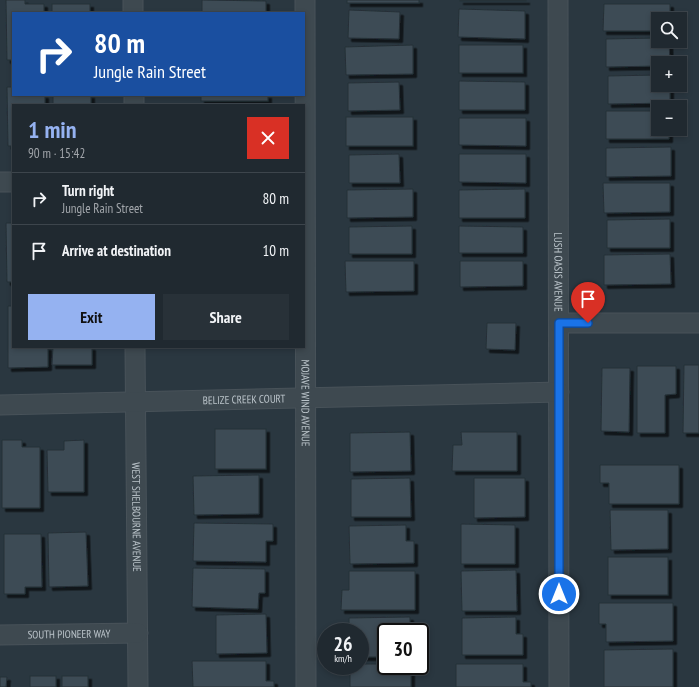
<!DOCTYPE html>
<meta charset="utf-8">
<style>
body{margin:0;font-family:"PT Sans Narrow",sans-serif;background:#283138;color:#f1f3f6;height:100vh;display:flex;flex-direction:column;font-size:15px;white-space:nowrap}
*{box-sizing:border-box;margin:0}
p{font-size:13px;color:#a2a6ab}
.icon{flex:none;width:22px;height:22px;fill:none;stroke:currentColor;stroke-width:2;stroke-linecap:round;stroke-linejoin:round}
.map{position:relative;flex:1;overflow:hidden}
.details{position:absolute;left:12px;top:104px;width:293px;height:244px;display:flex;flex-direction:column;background:#202930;border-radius:0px;box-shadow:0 2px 6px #0003,0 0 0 1px #3d454c}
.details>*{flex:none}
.hud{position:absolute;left:12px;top:12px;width:293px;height:84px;border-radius:0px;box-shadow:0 2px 6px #0003,0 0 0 1px #3d454c;background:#1a4fa0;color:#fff;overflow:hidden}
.controls{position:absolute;left:651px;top:12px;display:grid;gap:8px}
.controls a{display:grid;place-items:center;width:36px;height:36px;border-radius:0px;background:#202930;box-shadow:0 2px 6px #0003,0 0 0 1px #3d454c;font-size:20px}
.speed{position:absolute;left:317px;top:623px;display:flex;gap:8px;font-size:20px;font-weight:700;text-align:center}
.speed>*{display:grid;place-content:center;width:52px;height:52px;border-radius:50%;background:#202930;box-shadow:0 2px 6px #0003,0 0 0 1px #3d454c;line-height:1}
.speed small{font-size:10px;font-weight:400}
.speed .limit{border:2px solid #111;border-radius:6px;background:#fff;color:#111}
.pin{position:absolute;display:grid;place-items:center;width:34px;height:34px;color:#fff;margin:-41px -17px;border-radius:50% 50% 50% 0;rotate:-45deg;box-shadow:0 0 4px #0007}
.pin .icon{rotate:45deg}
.me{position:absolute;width:44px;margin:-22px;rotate:0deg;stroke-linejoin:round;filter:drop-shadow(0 0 3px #0008)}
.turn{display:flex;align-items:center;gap:14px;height:84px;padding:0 16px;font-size:18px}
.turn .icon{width:52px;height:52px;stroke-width:2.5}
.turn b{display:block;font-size:28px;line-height:34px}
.round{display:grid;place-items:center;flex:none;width:42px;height:42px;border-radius:0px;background:#283138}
.head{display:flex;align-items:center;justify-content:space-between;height:68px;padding:0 16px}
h1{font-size:24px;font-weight:700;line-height:30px;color:#95b2f1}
.action{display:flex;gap:8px;margin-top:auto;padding:8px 16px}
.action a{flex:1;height:46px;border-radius:0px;background:#95b2f1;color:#111;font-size:16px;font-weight:700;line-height:46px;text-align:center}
.action a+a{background:#283138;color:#f1f3f6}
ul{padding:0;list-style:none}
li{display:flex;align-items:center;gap:12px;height:52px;padding:0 16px;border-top:1px solid #3d454c}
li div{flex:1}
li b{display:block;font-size:15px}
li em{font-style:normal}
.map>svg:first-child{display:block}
.building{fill:#3d4c55;stroke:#253037;filter:url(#shadow)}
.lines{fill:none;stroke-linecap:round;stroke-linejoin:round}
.minor-casing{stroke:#485259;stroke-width:21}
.minor{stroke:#3e4950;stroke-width:19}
.route-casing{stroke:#114b97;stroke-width:10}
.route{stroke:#1a73e8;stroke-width:7}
.labels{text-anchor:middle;stroke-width:4;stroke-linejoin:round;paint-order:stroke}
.street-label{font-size:11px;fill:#bbc4ca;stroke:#232e35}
</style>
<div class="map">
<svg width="699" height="687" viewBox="0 0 699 687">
<defs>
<filter id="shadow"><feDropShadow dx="3.5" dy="3.5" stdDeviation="0" flood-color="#0009"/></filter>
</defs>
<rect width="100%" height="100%" fill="#2a3740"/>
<g class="building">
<path d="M6,0H25V4H44V13H13V60H7Z"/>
<path d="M202,0L266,1V13H202Z"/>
<rect x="347" y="0" width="72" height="3"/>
<rect x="460" y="0" width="66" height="1"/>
<rect x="52" y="4" width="38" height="9"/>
<path d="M604,4H670V19H658V31H603Z"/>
<path d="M459,9L525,11V39L458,37Z"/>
<path d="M349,10L400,12L399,39L348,38Z"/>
<path d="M658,38V41H669L670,63H658V66L606,67V39Z"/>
<path d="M413,45V74L346,75L345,47Z"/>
<rect x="459" y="45" width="64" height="28"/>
<path d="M658,75V85H670V103L608,104V76Z"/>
<path d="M459,81L525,82V110H459Z"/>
<path d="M399,82L400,110L348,111V83Z"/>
<path d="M7,87H13V95H45V105H13V146H8Z"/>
<rect x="53" y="95" width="38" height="10"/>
<rect x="201" y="95" width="67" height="6"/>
<path d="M606,111H658V129H669V139H606Z"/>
<rect x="346" y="117" width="67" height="29"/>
<path d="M459,118H526V146L459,145Z"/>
<path d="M671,147V176L606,177V148Z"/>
<path d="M399,154L400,183H349V155Z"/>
<path d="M459,154H526V183L459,182Z"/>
<path d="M603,183H670V212L604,213Z"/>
<path d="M413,189V217L347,218V190Z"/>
<path d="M525,189V218H459V190Z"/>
<path d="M670,219V248H607V220Z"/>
<path d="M6,223H13V282H7Z"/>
<path d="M412,226V254H349V227Z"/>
<path d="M459,226L523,227V253H459Z"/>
<path d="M670,254L671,284L604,285V255Z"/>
<path d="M345,261H414V291L346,292Z"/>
<path d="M460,261H523V286L460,287Z"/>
<path d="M8,306H13V347H48V367L8,368Z"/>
<path d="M487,323H516L515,350L486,349Z"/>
<path d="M53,347H92V365H52Z"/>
<path d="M684,365H699V433H683Z"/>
<path d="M637,366H676V394L665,395V433H637Z"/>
<path d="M602,368H630L629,432L601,431Z"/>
<rect x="215" y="429" width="51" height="40"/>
<path d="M410,432L411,471L350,472V433Z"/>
<path d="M461,432H517V471H452L453,445H462Z"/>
<path d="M2,440H22V447H40V508H2Z"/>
<path d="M84,440V492H48L47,450H64V441Z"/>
<path d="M600,465H679V504H609V483H600Z"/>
<path d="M259,475V514L194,515L193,476Z"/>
<path d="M410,478L411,517H351V479Z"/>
<path d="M474,478H525V517L474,518Z"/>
<path d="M610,510H668V549L611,550Z"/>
<path d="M194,523L273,524V541H266V562L193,561Z"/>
<path d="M461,524L515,525V564H461Z"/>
<path d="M406,525V541H414V563L350,564L349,526Z"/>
<path d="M86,532L88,586L49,587L48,533Z"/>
<path d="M4,534H41L42,587H25V594H4Z"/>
<rect x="608" y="557" width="60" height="38"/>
<path d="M193,568L265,569V593H259L258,609L192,607Z"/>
<path d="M516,570L517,611H462L461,571Z"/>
<path d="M349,571H415V610H341L342,590H349Z"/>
<path d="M599,603H673V641L606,642V624H599Z"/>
<path d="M266,614L267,653L216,654V615Z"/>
<path d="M410,617V632H386V657H360V632H349V618Z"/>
<path d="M516,617V634H523V655H462V618Z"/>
<path d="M673,649V687H604V650Z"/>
<path d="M192,661H266V681H274V687H193Z"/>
<path d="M360,664H386V666H411V687H350V666H360Z"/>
<path d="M456,664H523V682H531V687H456Z"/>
<rect x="30" y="676" width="26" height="11"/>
<rect x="62" y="676" width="26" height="11"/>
<path d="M0,677H7L6,687H0Z"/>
</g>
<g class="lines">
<g class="minor-casing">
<g id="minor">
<path d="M133,0V13"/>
<path id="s1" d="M305,0L306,687"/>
<path id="s2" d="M558,0L559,687"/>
<path d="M134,95V105"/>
<path d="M0,182H13"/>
<path d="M559,323H699"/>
<path id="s3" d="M135,347L138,687"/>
<path id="s4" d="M0,405L559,392"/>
<path id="s5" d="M0,635L138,633"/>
</g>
</g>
<use href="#minor" class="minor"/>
</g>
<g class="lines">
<g class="route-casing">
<path id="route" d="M559,594V323H588"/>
</g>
<use href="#route" class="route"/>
</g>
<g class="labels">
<g class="street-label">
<text dy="4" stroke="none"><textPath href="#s2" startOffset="272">LUSH OASIS AVENUE</textPath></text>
<text dy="4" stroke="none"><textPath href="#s4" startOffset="244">BELIZE CREEK COURT</textPath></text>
<text dy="4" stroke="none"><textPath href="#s1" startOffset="403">MOJAVE WIND AVENUE</textPath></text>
<text dy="4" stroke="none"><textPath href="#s3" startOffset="170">WEST SHELBOURNE AVENUE</textPath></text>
<text dy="4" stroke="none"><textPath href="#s5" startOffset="69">SOUTH PIONEER WAY</textPath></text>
</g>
</g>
</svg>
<div class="controls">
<a><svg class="icon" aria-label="search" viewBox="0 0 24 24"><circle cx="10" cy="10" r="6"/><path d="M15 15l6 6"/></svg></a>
<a>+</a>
<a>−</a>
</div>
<div class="speed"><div>26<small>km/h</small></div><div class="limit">30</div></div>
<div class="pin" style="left:588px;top:323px;background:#d93025"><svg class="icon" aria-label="arrive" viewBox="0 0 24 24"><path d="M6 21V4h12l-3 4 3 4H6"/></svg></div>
<svg class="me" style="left:559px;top:594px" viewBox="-20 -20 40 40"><circle r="17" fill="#1a73e8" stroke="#fff" stroke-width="3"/><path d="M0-11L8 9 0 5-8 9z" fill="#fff"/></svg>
<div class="hud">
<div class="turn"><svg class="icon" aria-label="right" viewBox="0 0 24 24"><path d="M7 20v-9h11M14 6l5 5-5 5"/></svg><div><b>80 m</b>Jungle Rain Street</div></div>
</div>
<section class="details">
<div class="head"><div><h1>1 min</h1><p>90 m · 15:42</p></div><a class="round" style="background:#d93025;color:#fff"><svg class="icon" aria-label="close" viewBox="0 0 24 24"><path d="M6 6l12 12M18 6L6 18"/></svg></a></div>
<ul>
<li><svg class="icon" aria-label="right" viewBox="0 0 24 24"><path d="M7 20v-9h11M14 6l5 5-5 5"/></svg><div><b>Turn right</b><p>Jungle Rain Street</p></div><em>80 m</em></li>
<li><svg class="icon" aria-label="arrive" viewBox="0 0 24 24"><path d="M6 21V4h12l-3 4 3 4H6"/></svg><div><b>Arrive at destination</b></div><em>10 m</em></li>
</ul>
<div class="action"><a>Exit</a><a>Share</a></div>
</section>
</div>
